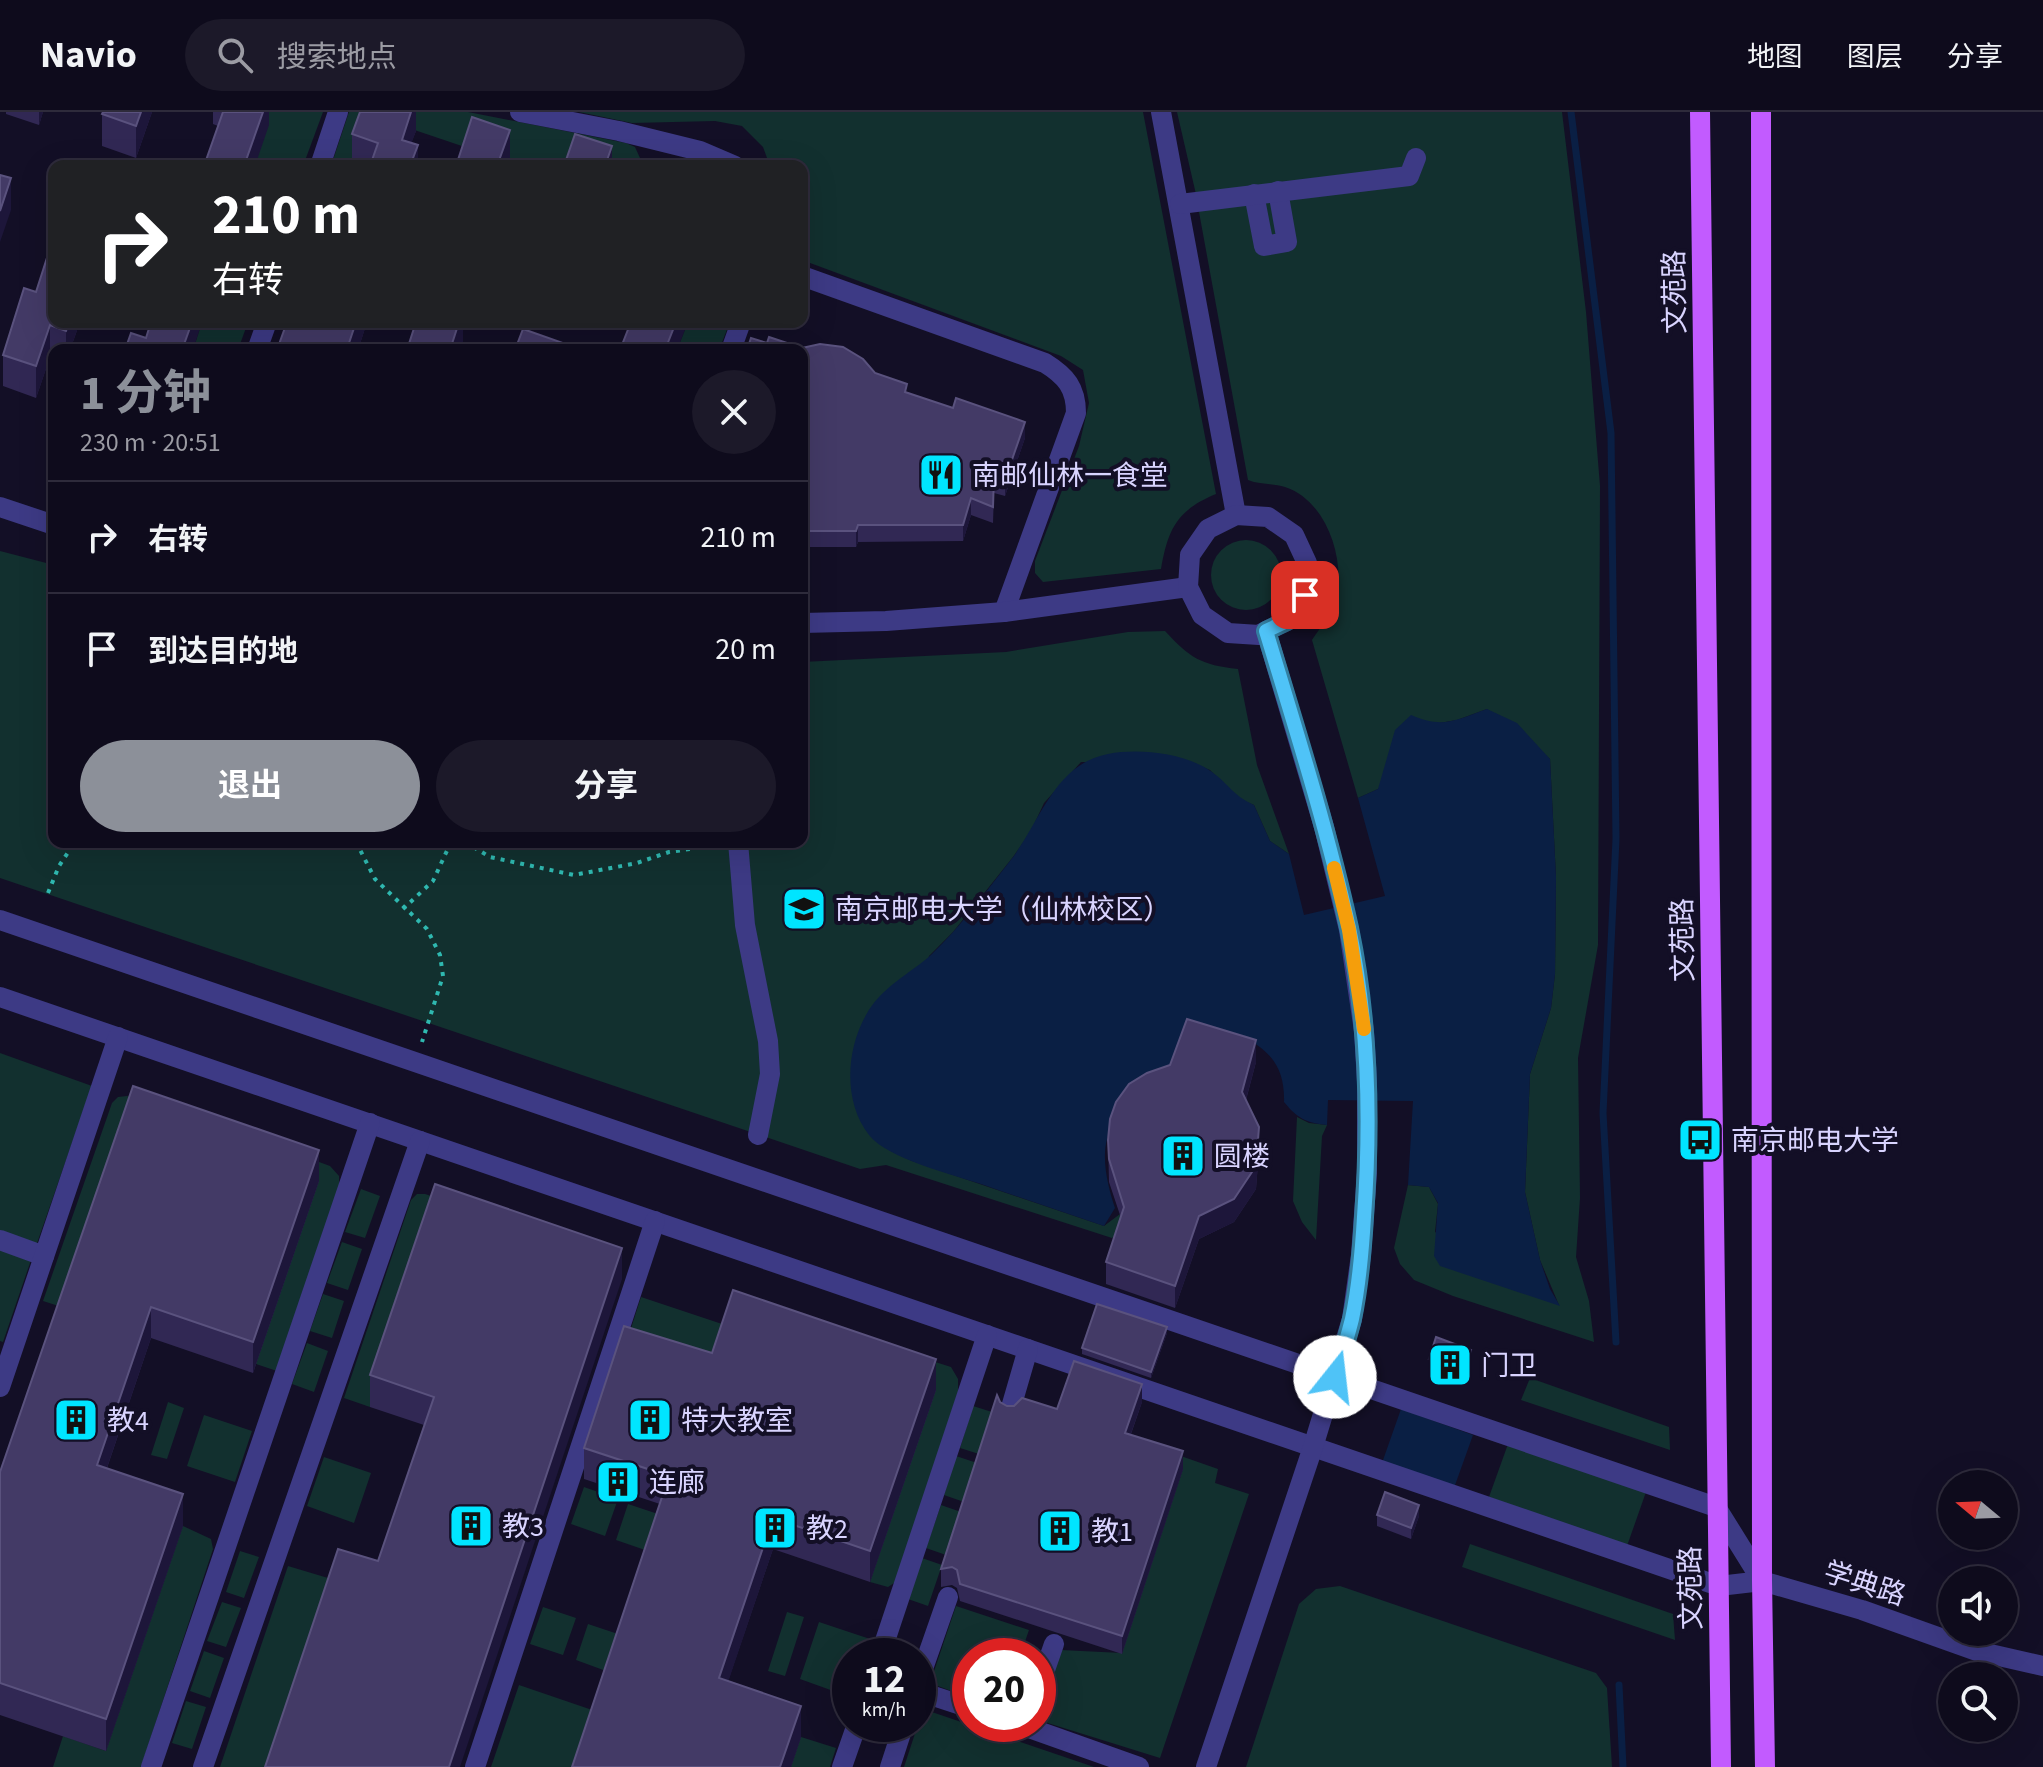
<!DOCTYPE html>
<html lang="zh">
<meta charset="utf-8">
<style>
body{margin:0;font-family:"Source Sans 3","Noto Sans SC",sans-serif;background:#1c1929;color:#f1f3f6;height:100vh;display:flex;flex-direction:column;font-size:30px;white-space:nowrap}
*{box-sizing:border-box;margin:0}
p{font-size:26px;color:#9b9ba3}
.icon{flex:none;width:44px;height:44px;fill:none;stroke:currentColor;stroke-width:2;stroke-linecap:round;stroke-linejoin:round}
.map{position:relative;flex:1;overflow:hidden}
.details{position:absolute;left:48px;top:232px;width:760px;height:504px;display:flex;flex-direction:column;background:#0e0b1c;border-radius:16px;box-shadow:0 8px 32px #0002,0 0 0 2px #2e2b3b}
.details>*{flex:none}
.guide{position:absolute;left:48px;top:48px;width:760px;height:168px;border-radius:16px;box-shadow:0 8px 32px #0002,0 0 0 2px #2e2b3b;background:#202124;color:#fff;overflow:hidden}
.needle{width:52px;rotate:289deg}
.fabs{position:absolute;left:1938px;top:1358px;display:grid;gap:16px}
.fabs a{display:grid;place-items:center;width:80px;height:80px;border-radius:50%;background:#0e0b1c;box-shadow:0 8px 32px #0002,0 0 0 2px #2e2b3b;font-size:40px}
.speed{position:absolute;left:832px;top:1526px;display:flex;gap:16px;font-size:40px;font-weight:700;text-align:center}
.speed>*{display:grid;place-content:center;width:104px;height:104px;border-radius:50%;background:#0e0b1c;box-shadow:0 8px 32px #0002,0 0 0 2px #2e2b3b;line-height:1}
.speed small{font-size:20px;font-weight:400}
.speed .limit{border:12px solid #d22;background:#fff;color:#111}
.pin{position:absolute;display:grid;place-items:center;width:68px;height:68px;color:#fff;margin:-34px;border-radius:16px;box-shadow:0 4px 12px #0006}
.me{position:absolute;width:88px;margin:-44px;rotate:16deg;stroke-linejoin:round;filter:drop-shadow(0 0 6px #0008)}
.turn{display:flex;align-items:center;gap:28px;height:168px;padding:0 32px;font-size:36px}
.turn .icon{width:104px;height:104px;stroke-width:2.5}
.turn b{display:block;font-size:56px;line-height:68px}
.round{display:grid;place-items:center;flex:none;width:84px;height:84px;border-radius:42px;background:#1c1929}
.headline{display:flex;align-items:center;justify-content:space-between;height:136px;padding:0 32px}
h1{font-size:48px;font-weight:700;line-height:60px;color:#8c9099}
.button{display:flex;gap:16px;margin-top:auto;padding:16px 32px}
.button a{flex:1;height:92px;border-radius:48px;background:#8c9099;color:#fff;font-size:32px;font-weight:700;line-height:92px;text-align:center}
.button a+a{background:#1c1929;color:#f1f3f6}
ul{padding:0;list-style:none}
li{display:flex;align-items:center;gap:24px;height:112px;padding:0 32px;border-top:2px solid #2e2b3b}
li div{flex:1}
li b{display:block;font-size:30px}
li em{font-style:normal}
header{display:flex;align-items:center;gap:48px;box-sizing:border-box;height:112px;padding:0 40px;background:#0e0b1c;border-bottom:2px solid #2e2b3b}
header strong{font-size:38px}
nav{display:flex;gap:44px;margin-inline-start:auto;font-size:28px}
.search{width:560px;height:72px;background:#1c1929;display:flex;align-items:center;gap:20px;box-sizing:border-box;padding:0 28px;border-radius:44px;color:#9b9ba3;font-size:30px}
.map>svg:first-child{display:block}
.green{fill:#12302f}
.water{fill:#0a1f44}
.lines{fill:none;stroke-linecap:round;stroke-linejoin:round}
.stream{stroke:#0a1f44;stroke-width:7}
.path{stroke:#2fb8b0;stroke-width:4;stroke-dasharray:4 6;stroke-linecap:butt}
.minor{stroke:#3d3a85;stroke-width:20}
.major{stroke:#c25bff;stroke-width:20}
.wall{fill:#312854}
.shaded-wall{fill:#1d163a}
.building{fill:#433a66;stroke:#5a527e;stroke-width:2}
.route-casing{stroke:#337fa1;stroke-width:20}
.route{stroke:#4fc3f7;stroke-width:14}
.slow{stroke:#f59e0b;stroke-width:14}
.labels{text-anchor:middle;stroke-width:8;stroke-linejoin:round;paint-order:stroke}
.street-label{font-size:28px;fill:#d9d4ff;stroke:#130f26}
.poi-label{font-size:28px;fill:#d9d4ff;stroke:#130f26;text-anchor:start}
</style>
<header>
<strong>Navio</strong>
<div class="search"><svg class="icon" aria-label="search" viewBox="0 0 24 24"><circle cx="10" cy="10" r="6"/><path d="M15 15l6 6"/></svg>搜索地点</div>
<nav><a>地图</a><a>图层</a><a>分享</a></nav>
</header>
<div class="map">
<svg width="2043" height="1655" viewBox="0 0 2043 1655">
<rect width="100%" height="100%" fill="#130f26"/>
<g class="green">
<path d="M255,0H323L303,54H255Z"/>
<path d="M349,0H468L626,31L635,35L640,46L638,54H521L370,3L352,54H331Z"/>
<path d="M579,0H1143L1216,382C1177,398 1168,417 1161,457L1043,470L1035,461V449L1079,334L1089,291L1083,258L1061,244L802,148V54H770L763,35L742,14L715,9L632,11Z"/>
<path d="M1177,0H1562L1586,200L1600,374L1598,833L1578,946L1580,1086L1576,1145L1589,1189L1594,1230L1453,1184L1414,1168L1400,1152L1394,1136L1408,1073L1429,1075L1438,1092L1435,1120L1559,1193L1540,1148L1525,1080L1530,962L1551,896L1555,862L1556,765L1550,647L1487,597L1457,608L1433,612L1378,677L1358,686L1312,528C1319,517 1331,503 1335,491C1347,451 1328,389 1285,375C1273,371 1260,373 1248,368L1195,78Z"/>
<path d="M202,210H248L238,238H193Z"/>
<path d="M688,210H730L719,238H677Z"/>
<circle cx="1246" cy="463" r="35"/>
<path d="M0,439L54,453V730H802V550L1006,540L1128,520L1165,519C1190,546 1201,553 1238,557L1257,653L1289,742L1270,729L1254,693L1237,686L1210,658L1192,651L1081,650L1044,691L1031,719L1013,745L953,820L929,844L889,1038L912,1049L1104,1114L1120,1102L1124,1118L1112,1126L886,1053L860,1057L0,766Z"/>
<path d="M0,941L92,974L36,1134L0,1121Z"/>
<path d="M127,984L171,999L68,1197L43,1189L112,991L118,985Z"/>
<path d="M1297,1005L1309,1011L1327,1013L1322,1024L1316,1128L1302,1110L1293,1089Z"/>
<path d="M262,1029L330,1054L339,1064V1075L277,1259L256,1252Z"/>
<path d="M361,1077L380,1084L365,1126L345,1120Z"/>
<path d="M417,1082H425L475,1098L434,1104L370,1295L344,1286L411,1088Z"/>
<path d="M342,1130L362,1137L348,1178L327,1171Z"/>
<path d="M0,1137L31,1148L3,1230L0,1229Z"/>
<path d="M323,1182L344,1189L332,1226L310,1219Z"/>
<path d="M641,1185L725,1213L709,1260L626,1232Z"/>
<path d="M307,1231L328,1239L314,1280L292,1272Z"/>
<path d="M882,1233L951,1255L958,1267V1283L897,1469L888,1475L870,1470L935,1278Z"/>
<path d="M1530,1266L1669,1315L1670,1338L1521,1288Z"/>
<path d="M168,1290L184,1296L167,1347L151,1343Z"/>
<path d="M973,1294L992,1300L979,1342L960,1336Z"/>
<path d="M204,1303L252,1319L235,1370L187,1354Z"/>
<path d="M1508,1332L1646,1380L1627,1434L1489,1385Z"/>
<path d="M1178,1343L1218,1357L1215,1371L1249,1382L1160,1646L1038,1608L1061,1538L1122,1541L1183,1357Z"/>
<path d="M956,1344L977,1351L964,1390L944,1383Z"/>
<path d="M324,1345L371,1361L354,1411L307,1394Z"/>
<path d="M584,1375L618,1387L605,1424L571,1412Z"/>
<path d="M628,1392L658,1402L645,1438L616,1428Z"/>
<path d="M941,1393L961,1400L946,1443L926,1436Z"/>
<path d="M183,1414L211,1427L213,1437L141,1655H53L63,1624L106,1639Z"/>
<path d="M1470,1432L1673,1502L1675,1528L1462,1455Z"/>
<path d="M240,1439L259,1445L244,1486L226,1480Z"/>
<path d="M922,1446L942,1453L928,1494L908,1487Z"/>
<path d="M288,1454L338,1469L275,1655H220Z"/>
<path d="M1340,1474L1596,1561L1607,1576L1612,1655H1246L1299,1492L1316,1477Z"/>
<path d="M222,1490L241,1496L226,1535L207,1529Z"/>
<path d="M956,1494L1029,1518L1020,1544H970V1586L930,1571Z"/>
<path d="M543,1495L576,1506L563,1543L530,1532Z"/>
<path d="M787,1500L804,1505L785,1564L768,1559Z"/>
<path d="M819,1510L870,1527L865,1544H850V1585L800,1567Z"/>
<path d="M588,1512L618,1522L606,1559L576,1548Z"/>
<path d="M204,1539L224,1546L210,1586L190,1579Z"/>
<path d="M519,1573L601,1601L583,1655H491Z"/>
<path d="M186,1589L206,1595L192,1637L172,1631Z"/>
<path d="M923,1597L1094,1655H904Z"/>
<path d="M801,1625L836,1636L830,1655H791Z"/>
</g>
<g class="water">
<path d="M1487,597L1517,611L1550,647L1556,765L1555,862L1551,896L1530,962L1525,1080L1540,1148L1550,1177L1560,1194L1440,1154L1434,1144L1438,1091L1429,1075L1408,1073L1413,989L1328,988L1327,1013C1306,1011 1297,1006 1284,990C1285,959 1273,940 1245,926C1209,947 1173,967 1140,992C1132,998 1120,1004 1115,1011C1097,1033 1107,1072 1115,1096L1104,1114C1064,1100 1024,1087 984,1073C954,1063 888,1047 869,1023C843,990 846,938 866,903C881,875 910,862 932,842C961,814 985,781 1010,749C1040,711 1054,652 1108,642C1139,636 1186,641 1212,660C1230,673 1232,683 1254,693L1270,729L1289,742L1304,803L1385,784L1358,686L1378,677L1395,618L1411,603C1443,617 1456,608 1487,597Z"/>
<path d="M1401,1297L1473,1323L1454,1376L1382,1351Z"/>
</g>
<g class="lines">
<g class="stream">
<path d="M1571,0L1611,321L1616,727L1603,1001L1616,1230"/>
<path d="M1619,1573L1623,1655"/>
</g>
<g class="path">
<path d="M356,730L375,767L427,817L440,843L443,864L422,930"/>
<path d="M465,730L490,745L574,763L637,751L669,740L717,733"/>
<path d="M48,781L59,754L75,730"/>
<path d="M403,797L433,769L451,730"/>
</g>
<g class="minor">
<path d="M520,0L619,19L700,39L735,54"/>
<path d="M1161,0L1236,403"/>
<path d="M320,54L338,0"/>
<path d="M1254,82L1264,134L1287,130L1278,79"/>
<path d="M1180,92L1409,64L1416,46"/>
<path d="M802,164L1045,251C1066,264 1076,276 1076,301L1004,500"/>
<path d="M257,238L267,210"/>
<path d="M731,238L741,210"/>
<path d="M0,395L54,413"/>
<path d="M802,511L886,509L1004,500L1188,475"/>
<path d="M738,730L745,813L768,929L770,962L758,1023"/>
<path d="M0,808L1716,1395L1762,1469"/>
<path d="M0,885L1719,1474L1762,1469L1862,1498L1977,1539L2043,1554"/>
<path d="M0,1128L44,1144"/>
<path d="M0,1275L118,925"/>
<path d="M1010,1299L1028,1237"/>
<path d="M880,1544L987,1223"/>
<path d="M918,1571L948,1485"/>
<path d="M1038,1578L1054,1532"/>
<path d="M918,1579L970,1596"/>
<path d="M1018,1612L1139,1655"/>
<path d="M151,1655L370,1011"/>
<path d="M203,1655L420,1029"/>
<path d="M475,1655L655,1109"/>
<path d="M842,1655L857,1612"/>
<path d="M890,1655L904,1612"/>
<path d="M1206,1655L1313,1335L1352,1207L1361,1143L1367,1061V970L1364,919L1349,818L1324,715L1266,519L1259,523L1228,521L1202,503L1188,475L1190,443L1208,417L1236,403L1268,405L1294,423L1307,451L1305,483L1287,509L1266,519"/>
</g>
<g class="major">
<path d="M1700,0L1721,1655"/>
<path d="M1761,0L1762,1469L1765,1655"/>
</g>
</g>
<g class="wall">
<path d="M6,0H43L39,13L6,2Z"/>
<path d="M152,0L136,46L102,34V2Z"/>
<path d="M213,0H269V13L218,14L213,12Z"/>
<path d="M416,0V19L411,31L418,54H352V22Z"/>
<path d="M24,176L80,210L70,238H54V247L50,245L36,286L3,274V243Z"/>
<path d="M367,210L358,238H277Z"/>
<path d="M767,231L802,236L875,261L907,280L1025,326L1005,384L994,381L993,411L971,403L963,429L858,430L856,435H802V238Z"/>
<path d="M1256,950L1246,988L1259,1038L1256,1077L1234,1110L1199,1127L1175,1196L1106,1172V1150L1121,1106L1109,1070L1108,1028Z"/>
<path d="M133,974L319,1069L253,1261L151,1226L107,1356L183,1414L106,1639L0,1603V1360Z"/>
<path d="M622,1167L378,1449L424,1313L370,1295V1263Z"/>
<path d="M1167,1221L1151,1266L1082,1242V1236Z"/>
<path d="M712,1241L936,1278L870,1470L773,1437L728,1569L801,1625L791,1655H572L660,1392L584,1367V1336Z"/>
<path d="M1429,1247L1471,1249L1465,1270L1429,1258Z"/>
<path d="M1000,1290L1007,1294L1057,1297L1142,1290L1131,1322L1183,1357L1122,1542L960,1489L957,1476L952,1473L941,1475V1457Z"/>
<path d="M1377,1403L1419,1404L1411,1427L1377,1414Z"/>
</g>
<g class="shaded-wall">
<path d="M39,0H43L39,13Z"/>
<path d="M141,0H152L136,46V14Z"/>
<path d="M263,0H269V13L255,54H244Z"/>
<path d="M411,0H416V19L403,54L402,28Z"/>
<path d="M510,18V50L508,54H497Z"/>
<path d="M418,33V54H410Z"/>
<path d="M612,34V54H605Z"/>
<path d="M11,66V98L0,130V99Z"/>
<path d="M69,210H80L70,238H66V219Z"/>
<path d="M192,210H202L193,238H182Z"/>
<path d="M356,210H367L358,238H347Z"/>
<path d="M459,210H463V230L460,238H450Z"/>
<path d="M676,210H688L677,238H665Z"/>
<path d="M50,213V245L36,286V254Z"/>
<path d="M1025,310V326L1005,384V368Z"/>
<path d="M971,386V403L963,429V413Z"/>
<path d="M858,413V430L856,435V419Z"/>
<path d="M1256,928V950L1242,1002V980Z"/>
<path d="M1259,1015V1038L1256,1077L1234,1110L1199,1127L1175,1196V1174L1199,1104Z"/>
<path d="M319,1038V1069L253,1261V1230Z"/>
<path d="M622,1136V1167L460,1655H449Z"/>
<path d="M151,1195V1226L97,1385V1353Z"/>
<path d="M1167,1215V1221L1151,1266V1260Z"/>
<path d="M1471,1238V1249L1465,1270V1259Z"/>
<path d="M936,1247V1278L870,1470V1439Z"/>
<path d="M1142,1272V1290L1125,1338V1321Z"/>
<path d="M1183,1339V1357L1122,1542V1524Z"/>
<path d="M183,1382V1414L106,1639V1607Z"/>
<path d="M1419,1393V1404L1411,1427V1416Z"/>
<path d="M773,1406V1437L719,1597V1566Z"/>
<path d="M801,1594V1625L791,1655H780Z"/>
</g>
<g class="building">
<path d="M103,0H141L136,14L102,2Z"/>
<path d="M223,0H263L244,54H204Z"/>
<path d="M360,0H411L402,28L418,33L410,54H370L378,31L352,22Z"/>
<path d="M472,5L510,18L497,54H456Z"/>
<path d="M575,22L612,34L605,54H564Z"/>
<path d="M0,63L11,66L0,99Z"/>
<path d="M54,124V210H69L66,219L50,213L36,254L3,243L24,176L36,180Z"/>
<path d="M151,210H192L182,238H125L131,221L146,226Z"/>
<path d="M287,210H356L347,237L334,233L332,238H277Z"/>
<path d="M416,210H459L450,238H407Z"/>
<path d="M631,210H676L665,238H620Z"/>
<path d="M523,217L563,231L560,238H515Z"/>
<path d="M769,225L802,236L820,232L843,235L863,247L875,261L907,272L905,280L953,296L956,286L1025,310L1005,368L994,364L993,395L971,386L963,413H858L856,419H802V238H747L751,226L767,231Z"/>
<path d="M1187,907L1256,928L1242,980L1259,1015L1256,1054L1234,1087L1199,1104L1175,1174L1106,1150L1124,1095L1109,1047L1108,1028L1110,1007L1116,990L1129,972L1147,961L1170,953Z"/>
<path d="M133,974L319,1038L253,1230L151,1195L97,1353L183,1382L106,1607L0,1571V1360Z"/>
<path d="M435,1072L622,1136L449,1655H265L338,1437L378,1449L434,1285L370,1263Z"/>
<path d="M733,1178L936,1247L870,1439L773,1406L719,1566L801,1594L780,1655H572L669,1364L584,1336L624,1214L712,1241Z"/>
<path d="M1097,1192L1167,1215L1151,1260L1082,1236Z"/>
<path d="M1436,1225L1471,1238L1465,1259L1429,1247Z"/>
<path d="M1074,1249L1142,1272L1125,1321L1183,1339L1122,1524L960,1472L957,1458L952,1455L941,1457L997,1283L1000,1290L1007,1294H1014L1022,1286L1057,1297Z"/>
<path d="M1385,1380L1419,1393L1411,1416L1377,1403Z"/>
</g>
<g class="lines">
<g class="route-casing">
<path id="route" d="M1305,483L1287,509L1266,519C1296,618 1327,716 1349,816C1369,911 1371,1009 1364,1105C1362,1139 1359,1174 1352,1207C1347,1227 1341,1246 1335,1265"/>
</g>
<use href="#route" class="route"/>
<path class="slow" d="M1334,756L1349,818L1364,917"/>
</g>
<defs>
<g id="restaurant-square" transform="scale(2.3)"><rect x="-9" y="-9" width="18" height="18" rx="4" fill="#00e5ff" stroke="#130f26"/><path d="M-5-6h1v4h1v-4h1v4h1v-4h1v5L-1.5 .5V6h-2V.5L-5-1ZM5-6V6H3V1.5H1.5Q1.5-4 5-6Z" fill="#111"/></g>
<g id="university-square" transform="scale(2.3)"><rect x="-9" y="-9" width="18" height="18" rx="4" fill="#00e5ff" stroke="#130f26"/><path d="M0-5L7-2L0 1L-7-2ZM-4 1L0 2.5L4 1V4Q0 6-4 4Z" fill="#111"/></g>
<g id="bus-square" transform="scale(2.3)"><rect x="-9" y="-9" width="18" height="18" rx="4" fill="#00e5ff" stroke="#130f26"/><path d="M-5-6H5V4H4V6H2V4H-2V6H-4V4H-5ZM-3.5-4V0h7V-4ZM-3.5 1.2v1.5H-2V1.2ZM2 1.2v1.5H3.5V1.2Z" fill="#111"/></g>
<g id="building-square" transform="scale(2.3)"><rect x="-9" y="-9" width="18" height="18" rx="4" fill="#00e5ff" stroke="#130f26"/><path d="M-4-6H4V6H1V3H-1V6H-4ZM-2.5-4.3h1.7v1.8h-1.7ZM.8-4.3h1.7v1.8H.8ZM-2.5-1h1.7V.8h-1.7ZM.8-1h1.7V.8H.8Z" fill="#111"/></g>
</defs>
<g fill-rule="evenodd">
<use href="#restaurant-square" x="941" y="363"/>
<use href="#university-square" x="804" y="797"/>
<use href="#bus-square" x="1700" y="1028"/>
<use href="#building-square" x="1183" y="1044"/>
<use href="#building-square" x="1450" y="1253"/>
<use href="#building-square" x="76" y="1308"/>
<use href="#building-square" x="650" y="1308"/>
<use href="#building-square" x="618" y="1370"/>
<use href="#building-square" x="471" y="1414"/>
<use href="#building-square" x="775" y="1416"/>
<use href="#building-square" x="1060" y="1419"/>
</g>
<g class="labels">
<g class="street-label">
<text transform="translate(1674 180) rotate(-91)" y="10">文苑路</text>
<text transform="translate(1682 828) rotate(-91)" y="10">文苑路</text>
<text transform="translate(1865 1471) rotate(18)" y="10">学典路</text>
<text transform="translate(1690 1476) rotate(-91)" y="10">文苑路</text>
</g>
<g class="poi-label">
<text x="972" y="373">南邮仙林一食堂</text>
<text x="835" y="807">南京邮电大学（仙林校区）</text>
<text x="1731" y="1038">南京邮电大学</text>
<text x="1214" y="1054">圆楼</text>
<text x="1481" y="1263">门卫</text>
<text x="107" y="1318">教4</text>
<text x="681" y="1318">特大教室</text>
<text x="649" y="1380">连廊</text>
<text x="502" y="1424">教3</text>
<text x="806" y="1426">教2</text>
<text x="1091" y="1429">教1</text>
</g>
</g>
</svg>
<div class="fabs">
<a><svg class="needle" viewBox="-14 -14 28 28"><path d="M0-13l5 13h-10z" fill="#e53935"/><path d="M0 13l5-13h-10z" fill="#9b9ba3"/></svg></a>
<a><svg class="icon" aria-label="sound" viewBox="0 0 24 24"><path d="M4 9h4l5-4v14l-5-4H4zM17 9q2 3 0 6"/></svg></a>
<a><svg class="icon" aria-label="search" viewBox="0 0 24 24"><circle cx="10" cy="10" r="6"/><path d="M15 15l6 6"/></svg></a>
</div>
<div class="speed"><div>12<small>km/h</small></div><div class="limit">20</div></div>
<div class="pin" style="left:1305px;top:483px;background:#d93025"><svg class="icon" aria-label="arrive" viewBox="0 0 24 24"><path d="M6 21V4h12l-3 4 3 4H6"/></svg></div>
<svg class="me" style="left:1335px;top:1265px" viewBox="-20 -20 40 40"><circle r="19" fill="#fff"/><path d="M0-13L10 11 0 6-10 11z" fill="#4fc3f7"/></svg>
<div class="guide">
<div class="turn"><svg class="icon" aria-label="right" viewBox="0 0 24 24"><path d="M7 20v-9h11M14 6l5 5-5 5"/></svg><div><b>210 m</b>右转</div></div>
</div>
<section class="details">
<div class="headline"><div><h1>1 分钟</h1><p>230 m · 20:51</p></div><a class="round"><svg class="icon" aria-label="close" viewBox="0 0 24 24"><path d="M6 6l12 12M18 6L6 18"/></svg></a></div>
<ul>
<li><svg class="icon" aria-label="right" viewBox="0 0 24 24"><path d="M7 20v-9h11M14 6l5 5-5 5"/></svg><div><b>右转</b></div><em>210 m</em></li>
<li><svg class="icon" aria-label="arrive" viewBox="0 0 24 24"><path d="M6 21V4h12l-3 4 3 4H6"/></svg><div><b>到达目的地</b></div><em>20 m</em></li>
</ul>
<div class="button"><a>退出</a><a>分享</a></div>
</section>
</div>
